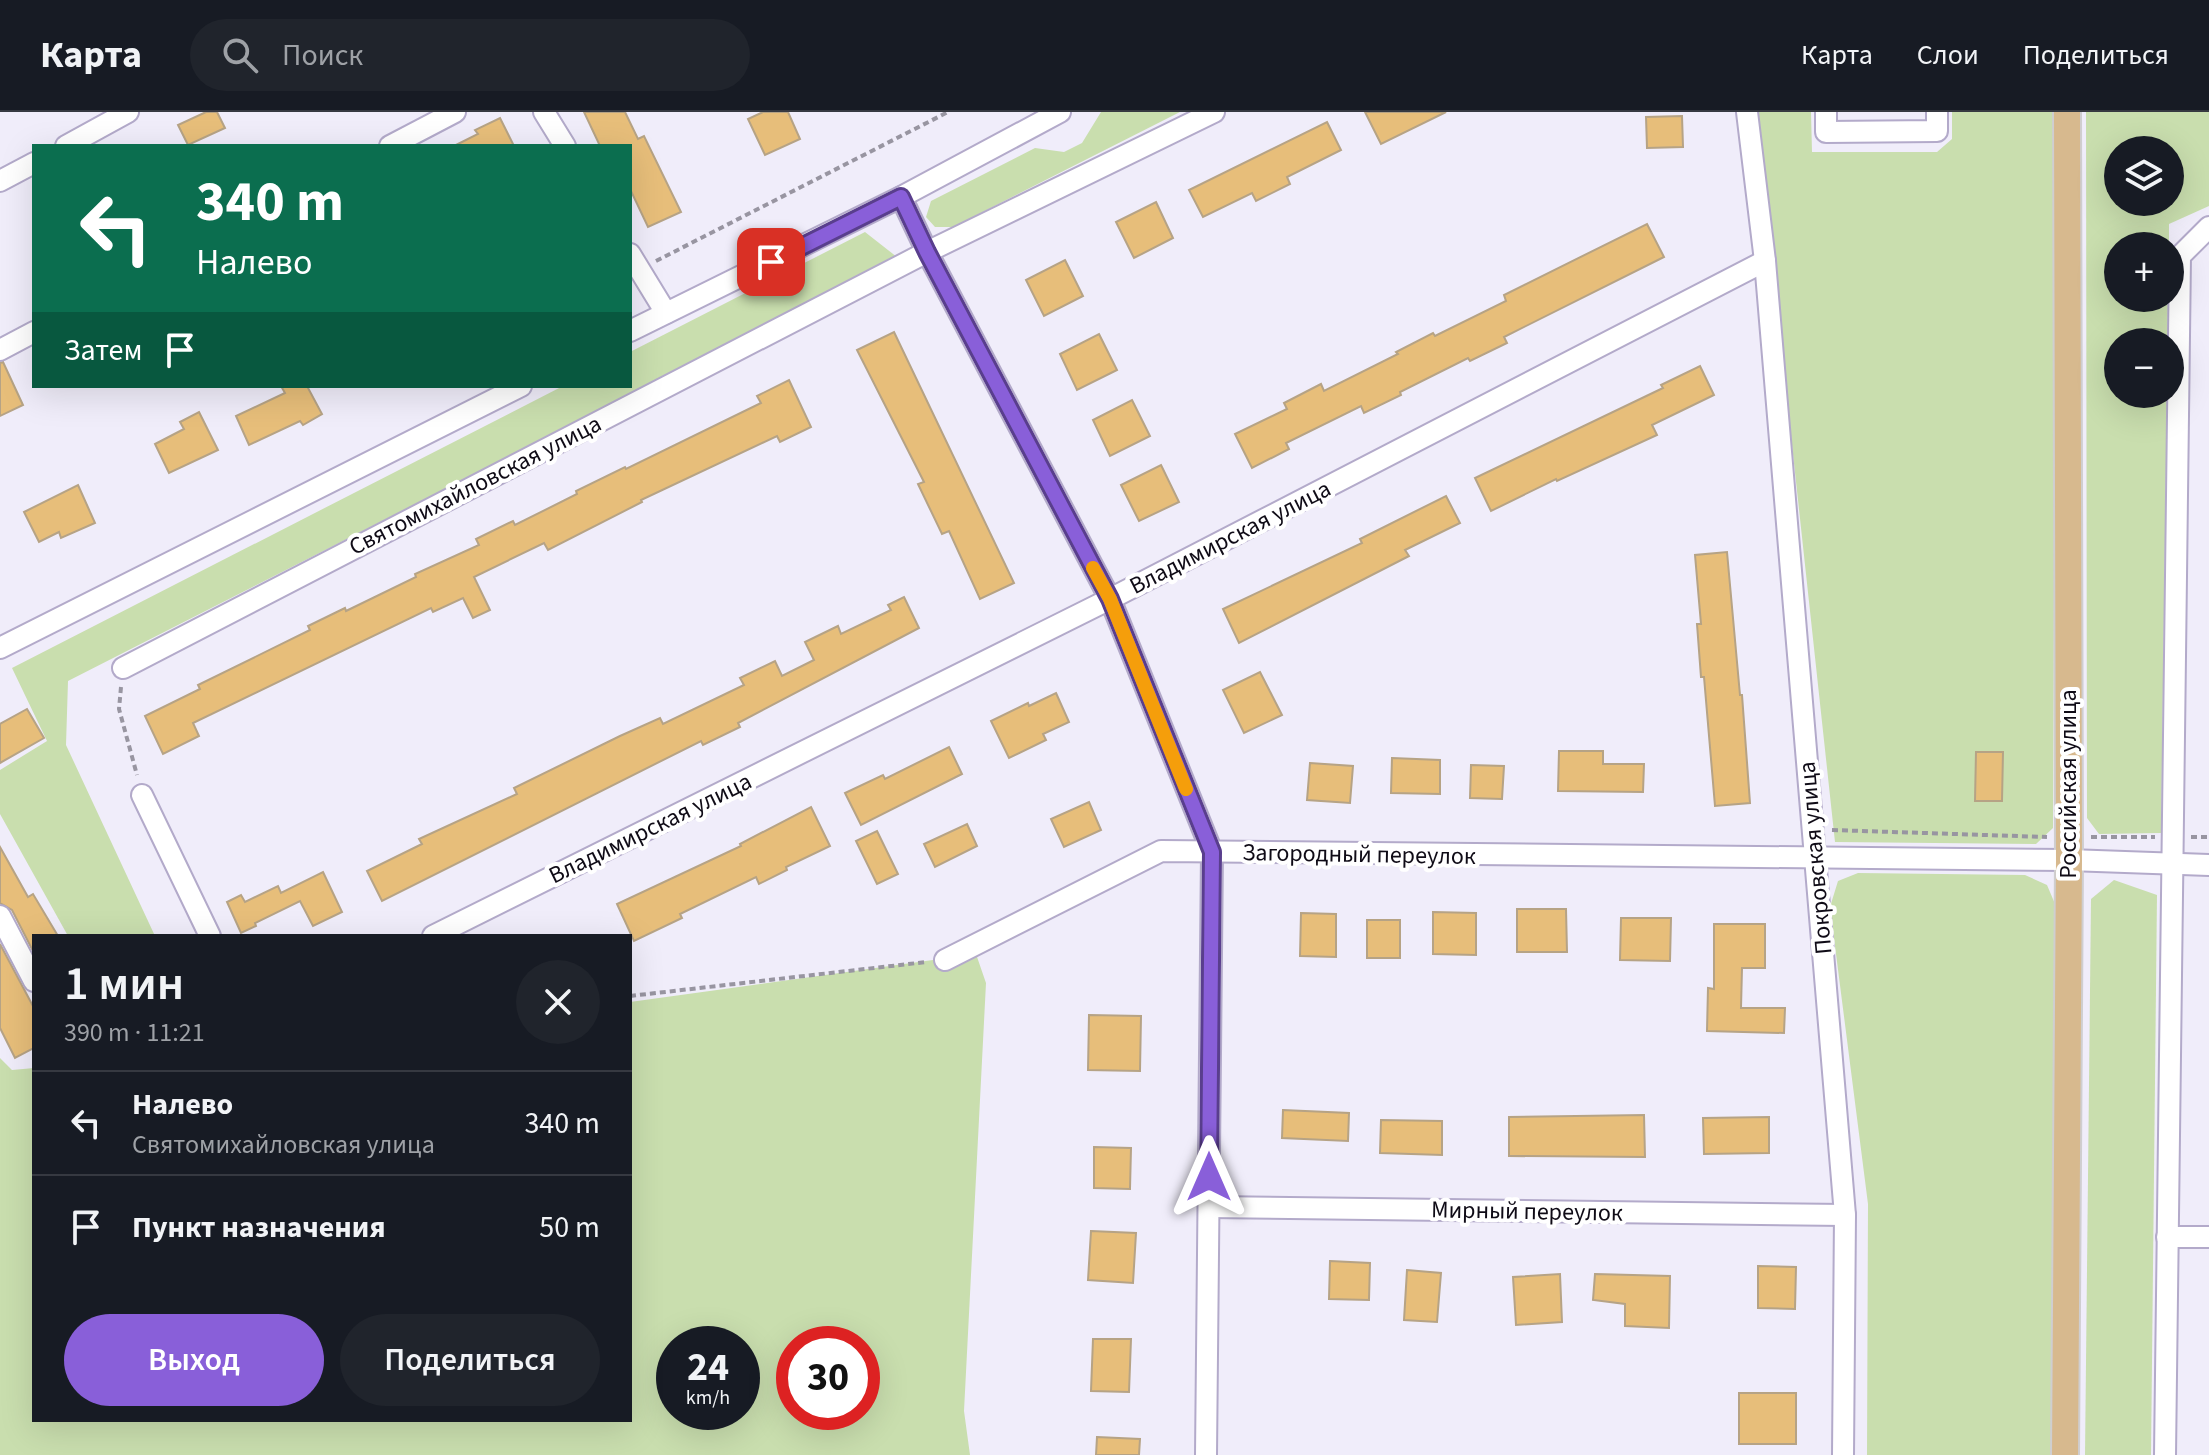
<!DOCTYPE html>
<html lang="ru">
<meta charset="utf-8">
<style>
body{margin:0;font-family:"Source Sans 3",sans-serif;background:#20242c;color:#f1f3f6;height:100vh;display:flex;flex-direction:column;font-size:30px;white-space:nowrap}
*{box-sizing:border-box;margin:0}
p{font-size:26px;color:#9ea1a6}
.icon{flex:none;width:44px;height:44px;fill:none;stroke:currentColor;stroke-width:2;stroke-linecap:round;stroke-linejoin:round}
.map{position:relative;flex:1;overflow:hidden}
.side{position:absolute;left:32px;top:822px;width:600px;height:488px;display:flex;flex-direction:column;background:#171b24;border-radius:0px;box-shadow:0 8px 32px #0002}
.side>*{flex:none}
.banner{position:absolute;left:32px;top:32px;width:600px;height:244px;border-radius:0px;box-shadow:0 8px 32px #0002;background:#0b6e4f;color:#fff;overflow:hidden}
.buttons{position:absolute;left:2104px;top:24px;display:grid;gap:16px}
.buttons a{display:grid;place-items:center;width:80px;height:80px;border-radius:50%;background:#171b24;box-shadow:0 8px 32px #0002;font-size:40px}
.speed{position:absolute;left:656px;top:1214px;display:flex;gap:16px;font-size:40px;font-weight:700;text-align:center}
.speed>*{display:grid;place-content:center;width:104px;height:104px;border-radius:50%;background:#171b24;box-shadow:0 8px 32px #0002;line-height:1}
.speed small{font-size:20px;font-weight:400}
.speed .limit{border:12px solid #d22;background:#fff;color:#111}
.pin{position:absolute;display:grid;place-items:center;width:68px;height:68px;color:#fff;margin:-34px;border-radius:16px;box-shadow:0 4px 12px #0006}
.me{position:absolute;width:88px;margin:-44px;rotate:0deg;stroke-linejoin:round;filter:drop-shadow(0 0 6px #0008)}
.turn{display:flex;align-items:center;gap:28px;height:168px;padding:0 32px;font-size:36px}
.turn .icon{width:104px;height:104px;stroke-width:2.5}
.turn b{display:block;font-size:56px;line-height:68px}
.then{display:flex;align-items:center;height:76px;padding:0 32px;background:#0003;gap:16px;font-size:30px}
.round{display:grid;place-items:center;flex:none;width:84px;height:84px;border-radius:42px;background:#20242c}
.overview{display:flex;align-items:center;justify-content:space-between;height:136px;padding:0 32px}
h1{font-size:48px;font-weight:600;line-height:60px}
.button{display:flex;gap:16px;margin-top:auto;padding:16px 32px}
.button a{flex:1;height:92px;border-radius:48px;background:#895fd9;color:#fff;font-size:32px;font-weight:600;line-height:92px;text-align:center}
.button a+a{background:#20242c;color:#f1f3f6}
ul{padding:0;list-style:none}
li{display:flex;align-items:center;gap:24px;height:104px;padding:0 32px;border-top:2px solid #363941}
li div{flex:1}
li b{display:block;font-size:30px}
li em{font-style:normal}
header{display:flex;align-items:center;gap:48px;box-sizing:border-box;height:112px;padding:0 40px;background:#171b24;border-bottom:2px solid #363941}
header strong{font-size:38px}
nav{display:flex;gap:44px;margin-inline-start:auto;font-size:28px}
.search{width:560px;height:72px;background:#20242c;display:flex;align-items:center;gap:20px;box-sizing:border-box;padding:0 28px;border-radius:44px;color:#9ea1a6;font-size:30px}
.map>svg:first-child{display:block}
.green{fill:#c9deae;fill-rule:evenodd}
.building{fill:#e7be7a;stroke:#b6a385;stroke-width:2}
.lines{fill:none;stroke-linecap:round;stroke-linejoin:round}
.minor-casing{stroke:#b3aaca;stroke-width:24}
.major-casing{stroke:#cfced0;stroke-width:30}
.path{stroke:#9895a1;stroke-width:4;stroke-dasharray:6 4;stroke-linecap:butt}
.minor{stroke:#fff;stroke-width:20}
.major{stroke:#d7b98e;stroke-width:26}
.route-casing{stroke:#593e8d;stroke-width:20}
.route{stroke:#895fd9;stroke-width:14}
.slow{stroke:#f59e0b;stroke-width:14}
.labels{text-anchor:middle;stroke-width:8;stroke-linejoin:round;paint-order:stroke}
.street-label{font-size:24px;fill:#0f0b16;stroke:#fff}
</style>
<header>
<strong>Карта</strong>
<div class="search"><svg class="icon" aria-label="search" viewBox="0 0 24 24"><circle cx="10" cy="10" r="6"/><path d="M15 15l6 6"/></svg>Поиск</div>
<nav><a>Карта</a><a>Слои</a><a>Поделиться</a></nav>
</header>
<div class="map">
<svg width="2209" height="1343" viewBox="0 0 2209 1343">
<rect width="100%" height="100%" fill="#f0edfa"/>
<g class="green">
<path d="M1101,0H1180L953,115H935L926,105L931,89L1035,36L1064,40L1082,31Z"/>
<path d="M1756,0H1811L1812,40H1937L1952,27V0H2056L2053,716L2036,732L1835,730Z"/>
<path d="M2086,0H2209V94L2169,112V134H2118V186H2168L2167,230H2118V282H2167L2161,721L2099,722L2087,706ZM2170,38V90H2118V38Z"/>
<path d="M865,120L902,149L722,236L68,569L66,633L155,824H68L0,702V658L47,629L12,556L563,274H630V240Z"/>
<path d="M1858,761L2025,763L2047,773L2058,799L2052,1343H1867L1868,1092L1830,795L1838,769Z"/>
<path d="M2114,768L2157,783L2151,1343H2085L2091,787Z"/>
<path d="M976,842L986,871L964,1299L970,1343H0V946L12,958L34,956V1308H630V890ZM674,1232H742V1300H674ZM794,1232H862V1300H794Z"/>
</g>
<g class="building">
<path d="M206,0H217L225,16L188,33L178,13Z"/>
<path d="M584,0H625L638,27L644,24L681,100L648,115L630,77V34H600Z"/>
<path d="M763,0H788L800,27L765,43L748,7Z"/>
<path d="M1365,0H1446L1381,32Z"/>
<path d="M1682,4L1683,35L1647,36L1646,5Z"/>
<path d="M500,6L514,34H454L478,22L475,18Z"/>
<path d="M1327,10L1341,38L1287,65L1290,72L1256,89L1252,81L1203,105L1189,78Z"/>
<path d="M1156,90L1173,126L1134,146L1116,110Z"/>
<path d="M1647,112L1664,145L1504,225L1507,231L1470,249L1468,246L1400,280L1401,283L1364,301L1361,294L1286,331L1289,337L1252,356L1235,322L1287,297L1284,291L1321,272L1324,279L1398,242L1396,240L1433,221L1435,224L1506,189L1504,183Z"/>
<path d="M1065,148L1083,184L1044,204L1026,168Z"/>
<path d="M894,220L1014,471L980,487L949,419L942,422L918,372L924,370L857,238Z"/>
<path d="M1099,222L1117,258L1077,278L1060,242Z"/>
<path d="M3,250L23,293L0,304V251Z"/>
<path d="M1700,254L1714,283L1652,313L1657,323L1557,369L1556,367L1491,399L1475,366L1663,276L1661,273Z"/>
<path d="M789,268L811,315L780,330L777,324L641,388L642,390L548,438L544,431L474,465L490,498L473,506L463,486L433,500L431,496L193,611L199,624L163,642L145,604L200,577L198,573L310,518L308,514L345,496L346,499L416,465L415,462L479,433L476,427L513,409L515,413L577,382L576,379L625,355L626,357L761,291L757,284Z"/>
<path d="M281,274H307L322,302L303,313L300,309L249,333L236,304L285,281Z"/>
<path d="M1132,288L1150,324L1110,344L1093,308Z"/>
<path d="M199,300L218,338L169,361L155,332L184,317L180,310Z"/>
<path d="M1161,353L1179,390L1139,409L1121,373Z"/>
<path d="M78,373L95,411L61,426L59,420L39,430L24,400Z"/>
<path d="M1446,384L1460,411L1405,438L1409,444L1239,531L1223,497L1362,431L1360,427Z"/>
<path d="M1727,440L1740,583H1742L1750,691L1715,694L1704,565H1701L1697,512H1701L1695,443Z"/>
<path d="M904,485L919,516L738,611L740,615L703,633L701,629L382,789L367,759L422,732L419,727L517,682L514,676L620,624L660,606L663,612L744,573L740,566L775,549L782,564L814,548L805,530L838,514L841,522L891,498L888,493Z"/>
<path d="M1260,560L1282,603L1244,621L1223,578Z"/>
<path d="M1056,581L1069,610L1043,622L1046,628L1009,646L991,609L1028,591L1029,594Z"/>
<path d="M27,597L44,626L0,651V612Z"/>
<path d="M949,635L962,662L861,713L845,681L883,663L885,667Z"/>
<path d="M1559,639H1603V652H1644L1643,680L1558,679Z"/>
<path d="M1976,640H2003L2002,689H1975Z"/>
<path d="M1392,646L1440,648V682L1391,681Z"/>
<path d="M1310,651L1353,654L1350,691L1307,688Z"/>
<path d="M1471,653L1504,654L1502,687L1470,686Z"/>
<path d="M1089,690L1101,718L1064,735L1051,707Z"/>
<path d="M811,695L830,734L786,755L787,758L759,772L756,765L680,802L682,806L634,829L617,792L741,734L740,732Z"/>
<path d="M967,712L977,734L935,755L924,732Z"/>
<path d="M877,719L898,762L877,772L856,729Z"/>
<path d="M0,735L28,785L33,782L58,824H34V841L12,798L0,791Z"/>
<path d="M323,760L342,800L313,814L300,789L255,811L256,814L241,821L227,790L241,783L245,790L278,774L281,781Z"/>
<path d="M1517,797H1566L1567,840H1517Z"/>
<path d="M1433,800L1476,801V843L1433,842Z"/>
<path d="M1301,801L1336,802V845L1300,844Z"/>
<path d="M1621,806H1671L1670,849L1620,848Z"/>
<rect x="1367" y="808" width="33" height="38"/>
<path d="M1714,812H1765V856H1742L1741,896H1785L1784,921L1707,919L1708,876L1714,877Z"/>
<path d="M0,832L34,896V936L15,946L0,916Z"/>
<path d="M1089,903L1141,904L1140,959L1088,958Z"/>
<path d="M1283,998L1349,1001L1348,1029L1282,1026Z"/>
<path d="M1644,1003L1645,1045L1509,1044V1005Z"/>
<path d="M1769,1005V1041L1704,1042L1703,1006Z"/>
<path d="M1381,1008L1442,1009V1043L1380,1041Z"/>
<path d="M1094,1035L1131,1036L1130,1077L1094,1076Z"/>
<path d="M1091,1119L1136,1121L1133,1171L1088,1168Z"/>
<path d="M1330,1149L1370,1151L1369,1188L1329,1187Z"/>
<path d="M1758,1154L1796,1155L1795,1197L1758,1196Z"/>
<path d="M1407,1158L1441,1161L1437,1210L1404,1208Z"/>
<path d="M1560,1162L1562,1210L1516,1213L1513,1165Z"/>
<path d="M1595,1162L1670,1164L1669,1216L1625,1214V1192L1593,1188Z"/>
<path d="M1093,1227H1131L1129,1280L1091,1279Z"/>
<rect x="1739" y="1281" width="57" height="51"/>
<path d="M1097,1325L1140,1327L1139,1343H1096Z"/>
</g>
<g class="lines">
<g class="minor-casing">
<g id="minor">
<path d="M544,0L565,34"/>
<path d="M1747,0L1765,149L1845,1103L1843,1343"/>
<path d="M1826,0V20L1937,19V0"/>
<path d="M66,34L128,0"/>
<path d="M390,34L455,0"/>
<path d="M0,69L34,51"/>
<path d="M901,85L927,140L1110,487L1212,740L1206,1343"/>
<path d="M630,142L666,201"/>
<path d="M630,219L901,85L1060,0"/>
<path d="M0,238L34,220"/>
<path d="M0,536L521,274"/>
<path d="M123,556L927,140L1214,0"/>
<path d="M142,683L210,824"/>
<path d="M0,804L34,869"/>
<path d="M433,824L1110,487L1765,149"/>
<path d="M945,848L1161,739L2069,748L2209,753"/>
<path d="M1209,1095L1845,1103"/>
<path d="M2167,1125H2209"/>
<path d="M2165,1343L2180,144L2209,115"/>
</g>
</g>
<g class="major-casing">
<path id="major" d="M2065,1343L2069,748L2067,0"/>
</g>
<g class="path">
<path d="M656,149L948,0"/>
<path d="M121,575L119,597L137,663"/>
<path d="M1832,718L2047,725"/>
<path d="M2091,725H2155"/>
<path d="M2191,725H2209"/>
<path d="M630,884L926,850"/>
</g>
<use href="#minor" class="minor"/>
<use href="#major" class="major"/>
</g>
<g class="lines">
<g class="route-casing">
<path id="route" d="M771,150L901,85L927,140L1110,487L1212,740L1209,1065"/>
</g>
<use href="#route" class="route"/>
<path class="slow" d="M1093,456L1110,487L1186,677"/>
</g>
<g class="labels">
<g class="street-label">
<text transform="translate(475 373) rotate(-27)" y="8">Святомихайловская улица</text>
<text transform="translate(1230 425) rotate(-27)" y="8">Владимирская улица</text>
<text transform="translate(2068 672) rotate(-90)" y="8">Российская улица</text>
<text transform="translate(650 716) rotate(-26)" y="8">Владимирская улица</text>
<text transform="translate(1359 742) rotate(1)" y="8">Загородный переулок</text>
<text transform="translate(1815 746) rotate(-95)" y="8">Покровская улица</text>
<text transform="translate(1527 1099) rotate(1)" y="8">Мирный переулок</text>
</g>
</g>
</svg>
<div class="buttons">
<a><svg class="icon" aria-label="layers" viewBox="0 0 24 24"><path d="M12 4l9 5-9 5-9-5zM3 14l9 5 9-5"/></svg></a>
<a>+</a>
<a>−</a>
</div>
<div class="speed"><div>24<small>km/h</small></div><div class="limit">30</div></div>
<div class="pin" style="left:771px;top:150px;background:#d93025"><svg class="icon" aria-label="arrive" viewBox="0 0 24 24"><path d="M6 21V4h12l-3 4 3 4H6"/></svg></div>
<svg class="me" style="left:1209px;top:1065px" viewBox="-20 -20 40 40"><path d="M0-17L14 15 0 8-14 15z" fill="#895fd9" stroke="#fff" stroke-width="4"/></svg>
<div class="banner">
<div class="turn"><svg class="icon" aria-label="left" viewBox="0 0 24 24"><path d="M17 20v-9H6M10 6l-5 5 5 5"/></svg><div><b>340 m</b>Налево</div></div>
<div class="then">Затем<svg class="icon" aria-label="arrive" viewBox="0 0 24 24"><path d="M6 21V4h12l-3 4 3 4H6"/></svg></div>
</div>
<section class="side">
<div class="overview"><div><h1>1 мин</h1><p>390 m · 11:21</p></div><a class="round"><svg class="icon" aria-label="close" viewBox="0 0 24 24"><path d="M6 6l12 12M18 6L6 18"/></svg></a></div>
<ul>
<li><svg class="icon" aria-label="left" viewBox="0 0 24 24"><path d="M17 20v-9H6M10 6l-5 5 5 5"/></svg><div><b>Налево</b><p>Святомихайловская улица</p></div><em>340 m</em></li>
<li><svg class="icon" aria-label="arrive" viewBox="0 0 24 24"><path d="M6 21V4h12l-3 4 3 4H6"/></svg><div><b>Пункт назначения</b></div><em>50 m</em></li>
</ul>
<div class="button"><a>Выход</a><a>Поделиться</a></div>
</section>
</div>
